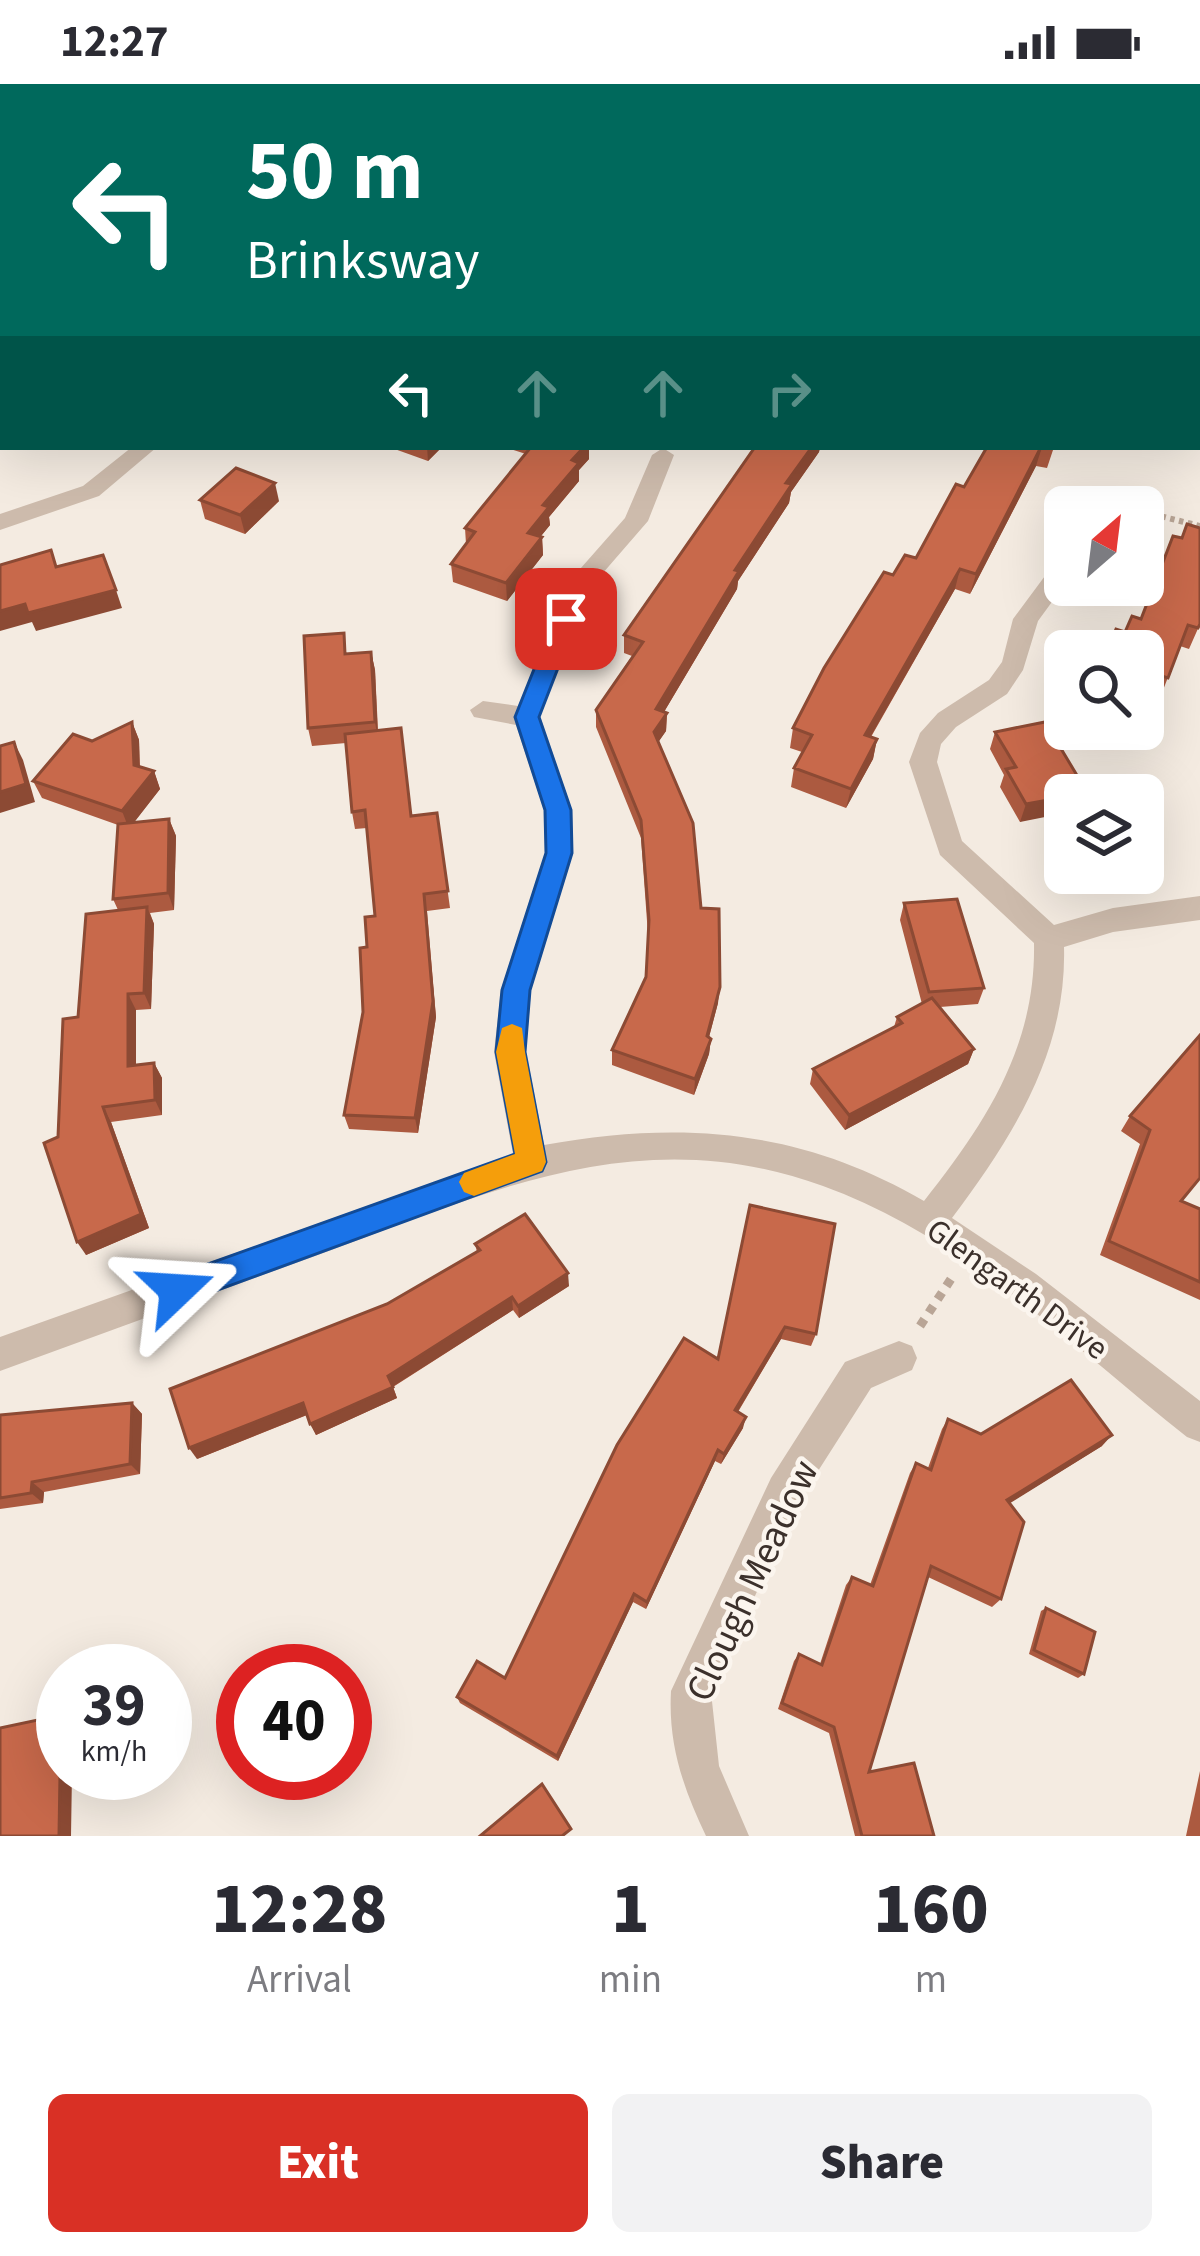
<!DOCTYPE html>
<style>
body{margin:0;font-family:"Source Sans 3",sans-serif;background:#f2f2f3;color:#2b2b33;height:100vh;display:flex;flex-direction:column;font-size:45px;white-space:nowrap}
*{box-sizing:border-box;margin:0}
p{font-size:39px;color:#7c7c81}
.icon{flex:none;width:66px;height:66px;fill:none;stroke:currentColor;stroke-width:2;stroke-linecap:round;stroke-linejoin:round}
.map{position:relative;height:1752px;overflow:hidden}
.sheet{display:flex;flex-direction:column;background:#fff;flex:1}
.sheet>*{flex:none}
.hud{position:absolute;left:0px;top:0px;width:1200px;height:366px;box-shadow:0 12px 48px #0002;background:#00695c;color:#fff;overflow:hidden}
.needle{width:78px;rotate:28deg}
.buttons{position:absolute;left:1044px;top:402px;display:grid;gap:24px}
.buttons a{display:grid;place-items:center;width:120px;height:120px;border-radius:18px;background:#fff;box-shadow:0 12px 48px #0002;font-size:60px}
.speed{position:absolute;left:36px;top:1560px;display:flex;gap:24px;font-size:60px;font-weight:700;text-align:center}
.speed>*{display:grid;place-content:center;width:156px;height:156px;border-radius:50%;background:#fff;box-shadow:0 12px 48px #0002;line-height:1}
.speed small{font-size:30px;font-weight:400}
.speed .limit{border:18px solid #d22;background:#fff;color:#111}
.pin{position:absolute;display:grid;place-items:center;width:102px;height:102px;color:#fff;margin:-51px;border-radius:24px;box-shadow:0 6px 18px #0006}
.me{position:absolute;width:132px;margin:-66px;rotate:70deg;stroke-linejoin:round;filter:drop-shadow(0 0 9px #0008)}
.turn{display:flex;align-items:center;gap:42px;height:252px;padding:0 48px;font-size:54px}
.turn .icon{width:156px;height:156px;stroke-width:2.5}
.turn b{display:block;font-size:84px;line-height:102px}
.lanes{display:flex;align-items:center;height:114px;padding:0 48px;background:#0003;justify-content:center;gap:60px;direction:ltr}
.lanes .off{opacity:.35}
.eta{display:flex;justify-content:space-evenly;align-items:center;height:204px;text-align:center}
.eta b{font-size:72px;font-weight:800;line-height:84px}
.action{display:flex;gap:24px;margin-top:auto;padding:24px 48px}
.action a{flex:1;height:138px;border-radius:18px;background:#d93025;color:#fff;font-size:48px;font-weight:800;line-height:138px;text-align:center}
.action a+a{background:#f2f2f3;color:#2b2b33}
.status{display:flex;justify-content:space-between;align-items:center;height:84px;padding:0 60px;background:#fff;direction:ltr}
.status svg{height:33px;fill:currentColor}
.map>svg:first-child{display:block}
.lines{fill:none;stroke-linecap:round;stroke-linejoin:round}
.path-far1{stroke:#b9a596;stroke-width:6;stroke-dasharray:4.5 4.5;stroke-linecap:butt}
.path{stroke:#b9a596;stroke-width:9;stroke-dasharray:8 8;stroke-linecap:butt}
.minor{fill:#cdbbac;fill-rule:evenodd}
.highway{fill:#5c4a42;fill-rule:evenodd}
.wall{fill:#ac5a40}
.shaded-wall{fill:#8c4a34}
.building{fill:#c8694b;stroke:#8c4a34;stroke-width:3}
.route{fill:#1a73e8;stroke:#114b97;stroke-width:3}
.slow{fill:#f59e0b}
.labels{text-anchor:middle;stroke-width:9;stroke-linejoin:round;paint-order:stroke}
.street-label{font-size:33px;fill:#3b302b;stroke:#fbf5ee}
.near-street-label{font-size:39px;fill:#3b302b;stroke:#fbf5ee}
</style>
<div class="status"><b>12:27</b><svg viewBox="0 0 49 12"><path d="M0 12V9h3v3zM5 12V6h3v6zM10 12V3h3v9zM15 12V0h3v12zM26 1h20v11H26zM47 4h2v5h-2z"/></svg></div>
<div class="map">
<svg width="1200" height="1752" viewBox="0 0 1200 1752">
<rect width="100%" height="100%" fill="#f4ebe1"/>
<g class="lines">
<path class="path-far1" d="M1144,428L1200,442"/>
<path class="path" d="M920,1242L951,1195"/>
<g class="minor">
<rect x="291" y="0" width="18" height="3"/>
<path d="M548,0H566L546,3Z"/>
<path d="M935,0H953L933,3Z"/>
<rect x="1197" y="304" width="3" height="14"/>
<path d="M132,363H157L99,412L0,446V430L83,402Z"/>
<path d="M663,364L674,371L648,437L596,497L559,577L540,633L572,726L573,769L531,906L526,968L544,1061C681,1036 801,1045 924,1117C986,1039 1036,962 1034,859L940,771L909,678L920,649L938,629L989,596L1002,578L1013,535L1056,477L1065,475V500L1038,537L1023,586L1007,610L956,643L941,660L937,678L962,757L1054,841L1113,824L1200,812V836L1113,848L1064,863C1067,967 1013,1053 952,1134L1036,1190L1200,1317V1358L1187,1353C1074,1263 960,1151 823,1102C638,1035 487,1109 315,1172C210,1210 105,1249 0,1287V1253L513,1070L494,968L501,906L545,769L544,726L516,641L474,633L470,626L483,617L518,622L573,493L625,434L652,371Z"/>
<path d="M1116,402L1128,409L1121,423H1097L1108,404Z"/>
<path d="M899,1257L912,1262L917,1274L912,1286L871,1304L797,1420L711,1608L719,1682L749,1752H706C683,1704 668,1660 671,1607L771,1394L845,1278Z"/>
</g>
<g class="highway">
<path d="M868,0H903L905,3H870Z"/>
<rect x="1197" y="49" width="3" height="14"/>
</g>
</g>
<g class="wall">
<path d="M315,0H429L430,3H319Z"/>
<path d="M389,363H442L428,377Z"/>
<path d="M504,363H589V375L579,386V397L549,433L550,441L540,453H542L543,471L507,517L453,498L451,480L466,460L465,444L526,370Z"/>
<path d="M755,363H820L819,368L791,408L789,419L738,497L737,505L664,628L667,629L666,647L658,658L701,824L718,919L709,953L711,955L709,970L694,1011L612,981V966L646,893L648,851L641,754L596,643V626L632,572L624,569V551Z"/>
<path d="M987,363H1054L1047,384L1036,382L970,510L955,505L871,653L877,655L873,675L846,724L791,703L794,684L802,668L790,664L793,644L893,491L916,474L964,403Z"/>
<path d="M200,416L279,417L245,450L205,435Z"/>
<path d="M1141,535L1200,540L1189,565L1180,562L1160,614L1143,609V567L1125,548Z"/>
<path d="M371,568L375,586L378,646L412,732L437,729L450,824L427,827L436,933L418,1049L349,1045L344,1031L363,928L367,863L375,832L367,744L355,745L352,728L346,659L312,662L308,644L348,570Z"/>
<path d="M1065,635V645H1123L1115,663L1061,645Z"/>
<path d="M132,638L139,656L140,683L154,687L160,705L134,738L169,735L176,752L174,826L150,829L154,840L151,925L136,926V981L154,979L162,994V1031L111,1038L149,1144L86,1171L58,1053L78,933L118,826L113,815L118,741L42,714L33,697L92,657Z"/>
<path d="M995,648L1087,708L1085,711H1065L1020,738L1000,703L1004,691L990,665Z"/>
<path d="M904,819L984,904L978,920L940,923L974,965L968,980L845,1046L810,1000L813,985L894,943L897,933L922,920L900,836Z"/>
<path d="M1200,951L1182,1118L1200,1125V1216L1100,1171L1140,1060L1121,1047L1130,1032Z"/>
<path d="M750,1121L816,1250L811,1262L781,1255L738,1328L743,1344L721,1380L715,1377L646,1525L633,1518L558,1677L460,1619L457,1613L505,1594L718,1275Z"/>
<path d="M475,1160L569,1202L519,1234L513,1226L393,1303L397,1314L316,1351L307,1331L197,1375L387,1220L477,1168Z"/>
<path d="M132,1319L142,1330L140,1390L44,1408L43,1419L0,1425V1331Z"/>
<path d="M948,1335L981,1350L1102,1362L1009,1419L1001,1515L992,1523L928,1493L869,1688L934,1752H855L829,1649L778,1625L794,1577L799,1570L820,1580L846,1501L852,1493L870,1501L910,1389L916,1379L928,1384L942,1345Z"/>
<path d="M1046,1524L1084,1590L1078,1594L1029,1570L1041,1527Z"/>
<path d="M1200,1687V1752H1186Z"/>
</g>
<g class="shaded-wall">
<path d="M48,0H76L73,3H43Z"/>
<path d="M409,0H429L430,3H398Z"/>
<path d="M427,363H442L428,377Z"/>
<path d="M584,363H589V375L579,386V397L549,433L550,441L529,467L528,449L572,376Z"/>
<path d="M812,363H820L819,368L791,408L789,419L738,497L737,505L655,643L656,625L786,399Z"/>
<path d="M1042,363L1036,382L970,510L976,490Z"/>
<path d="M275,399L279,417L245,450L240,431Z"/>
<path d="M542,453L543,471L507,517L506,499Z"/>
<path d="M960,485L955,505L860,671L865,651Z"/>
<path d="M116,506L122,524L36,547L32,538L0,547V527L25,520Z"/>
<path d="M371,568L375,586L378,656L375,638Z"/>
<path d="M667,629L666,647L653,666L654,648Z"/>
<path d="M132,638L139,656L140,698L134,681Z"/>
<path d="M877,655L873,675L846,724L851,705Z"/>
<path d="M14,658L23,676L35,718L0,729V708Z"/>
<path d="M154,687L160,705L129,745L122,727Z"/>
<path d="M1065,713V729L1020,738L1026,720Z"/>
<path d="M169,735L176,752L174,826L168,809Z"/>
<path d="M424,810L436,933L418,1049L415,1034Z"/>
<path d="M147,823L154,840L151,925L144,909Z"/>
<path d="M720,903L718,919L705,968L707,952Z"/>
<path d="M128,910L136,926V997L128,982Z"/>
<path d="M711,955L709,970L694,1011L695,995Z"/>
<path d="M974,965L968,980L845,1046L849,1031Z"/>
<path d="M154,979L162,994V1031L155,1016Z"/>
<path d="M103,1023L111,1038L149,1144L86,1171L77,1158Z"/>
<path d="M568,1189L569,1202L519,1234L518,1222Z"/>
<path d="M512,1213L513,1226L392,1303L388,1292Z"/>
<path d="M785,1243L781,1255L732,1337L735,1326Z"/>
<path d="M393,1303L397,1314L316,1351L310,1340Z"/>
<path d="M132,1319L142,1330L140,1390L130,1380Z"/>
<path d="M303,1319L309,1330L197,1375L189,1364Z"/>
<path d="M746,1333L743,1344L721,1380L724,1370Z"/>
<path d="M1112,1351L1102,1362L999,1426L1007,1416Z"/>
<path d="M718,1366L715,1377L646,1525L647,1518Z"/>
<path d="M32,1398L44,1408L43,1419L31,1409Z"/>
<path d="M634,1510L633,1518L558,1677L557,1672Z"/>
<path d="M61,1631L63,1632V1689H72L71,1752H59Z"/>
</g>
<g class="building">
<path d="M0,0H48L43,3H3V19L0,18Z"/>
<path d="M335,0H409L398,3H339Z"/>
<path d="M1197,131H1200V235L1197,243Z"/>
<path d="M3,301V320L0,318V302Z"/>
<path d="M531,363H584L572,376L579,379L543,421L549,423L528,449L542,453L506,499L451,480L475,448L465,444Z"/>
<path d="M755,363H812L786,399L792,400L735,486L739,487L656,625L667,629L654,648L693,739L701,824L719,825L720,903L707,952L711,955L695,995L612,966L646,893L649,836L641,736L596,626L643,558L624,551Z"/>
<path d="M987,363H1041L976,490L960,485L865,651L877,655L851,705L794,684L812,651L793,644L824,584L884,488L893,491L905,471L916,474L956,400L964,403Z"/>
<path d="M236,384L275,399L240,431L200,416Z"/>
<path d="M1187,440L1200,444V540L1198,544L1188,541L1168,594L1146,587L1143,594V567H1107L1116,545L1125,548L1132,532L1141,535L1173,452L1182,454Z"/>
<path d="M51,466L56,483L103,471L116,506L28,529L25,520L0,527V481Z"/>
<path d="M344,549L345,570L371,568L375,638L308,644L304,552Z"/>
<path d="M132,638L134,681L154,687L122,727L33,697L73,650L92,657Z"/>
<path d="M1045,638L1087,708L1065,711V713L1026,720L1006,685L1016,683L995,648Z"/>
<path d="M401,644L411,732L437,729L448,807L424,810L433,917L415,1034L344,1031L363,928L360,864L367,863L365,833L375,832L365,726L352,728L345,650Z"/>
<path d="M14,658L26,700L0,708V662Z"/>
<path d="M169,735L168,809L113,815L118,740Z"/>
<path d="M957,815L984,904L929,908L904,819Z"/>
<path d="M147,823L144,909L128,910V982L154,979L155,1016L103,1023L141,1130L77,1158L44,1059L58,1053L63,935L78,933L86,830Z"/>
<path d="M932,914L974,965L849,1031L813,985L902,939L897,933Z"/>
<path d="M1200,951V1094L1181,1117L1200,1125V1198L1109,1157L1150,1046L1130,1032Z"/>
<path d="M750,1121L835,1140L816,1250L785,1243L735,1326L746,1333L724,1370L718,1366L647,1518L634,1510L557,1672L457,1613L477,1577L505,1594L617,1361L684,1254L718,1275Z"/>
<path d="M525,1130L568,1189L518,1222L512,1213L388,1292L393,1303L310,1340L303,1319L189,1364L170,1305L387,1220L480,1166L475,1160Z"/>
<path d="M1071,1296L1112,1351L1007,1416L1024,1438L1001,1515L931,1482L869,1688L914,1679L934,1752H862L834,1643L782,1619L799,1570L822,1581L852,1493L873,1502L916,1379L931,1386L948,1335L981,1350Z"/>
<path d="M132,1319L130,1380L32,1398L31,1409L0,1414V1331Z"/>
<path d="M1046,1524L1095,1548L1084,1590L1034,1566Z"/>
<path d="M61,1631L59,1752H0V1644Z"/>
<path d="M542,1700L571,1745L562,1752H480Z"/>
</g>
<path class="route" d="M566,527L577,535L539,633L571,726L572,769L530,906L525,968L546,1078L542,1087L177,1221L166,1217L161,1206L166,1195L515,1070L496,968L502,906L546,769L545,726L515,633L554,535Z"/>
<path class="slow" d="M512,940L522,944L525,968L546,1078L542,1087L474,1112L464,1108L459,1098L464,1089L515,1070L496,968L502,944Z"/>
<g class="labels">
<g class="street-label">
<text transform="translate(1018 1204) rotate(36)" y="12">Glengarth Drive</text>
</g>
<g class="near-street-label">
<text transform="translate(751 1496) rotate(-65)" y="14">Clough Meadow</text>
</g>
</g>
</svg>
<div class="buttons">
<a><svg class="needle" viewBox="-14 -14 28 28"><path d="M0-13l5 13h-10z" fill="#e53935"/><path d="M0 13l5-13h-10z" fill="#7c7c81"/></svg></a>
<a><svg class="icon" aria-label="search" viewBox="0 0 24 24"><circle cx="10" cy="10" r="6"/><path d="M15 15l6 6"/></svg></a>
<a><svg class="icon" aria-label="layers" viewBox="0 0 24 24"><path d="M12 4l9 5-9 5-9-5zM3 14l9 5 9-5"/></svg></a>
</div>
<div class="speed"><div>39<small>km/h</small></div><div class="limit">40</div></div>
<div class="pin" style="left:566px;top:535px;background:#d93025"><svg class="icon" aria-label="arrive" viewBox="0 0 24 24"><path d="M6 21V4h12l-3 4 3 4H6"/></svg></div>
<svg class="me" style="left:177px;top:1206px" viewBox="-20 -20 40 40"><path d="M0-17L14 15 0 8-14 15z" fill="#1a73e8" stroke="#fff" stroke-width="4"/></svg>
<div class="hud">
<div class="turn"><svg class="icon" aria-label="left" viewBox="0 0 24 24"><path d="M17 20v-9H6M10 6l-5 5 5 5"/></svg><div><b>50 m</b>Brinksway</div></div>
<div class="lanes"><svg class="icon" aria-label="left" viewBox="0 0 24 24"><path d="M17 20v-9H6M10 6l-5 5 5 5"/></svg><svg class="icon off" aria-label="ahead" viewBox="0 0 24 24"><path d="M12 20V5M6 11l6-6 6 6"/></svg><svg class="icon off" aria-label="ahead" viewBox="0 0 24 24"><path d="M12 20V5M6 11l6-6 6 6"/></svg><svg class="icon off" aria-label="right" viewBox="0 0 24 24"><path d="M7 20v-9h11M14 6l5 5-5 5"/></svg></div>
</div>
</div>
<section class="sheet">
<div class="eta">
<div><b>12:28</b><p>Arrival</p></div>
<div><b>1</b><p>min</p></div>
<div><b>160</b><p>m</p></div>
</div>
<div class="action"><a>Exit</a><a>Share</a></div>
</section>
